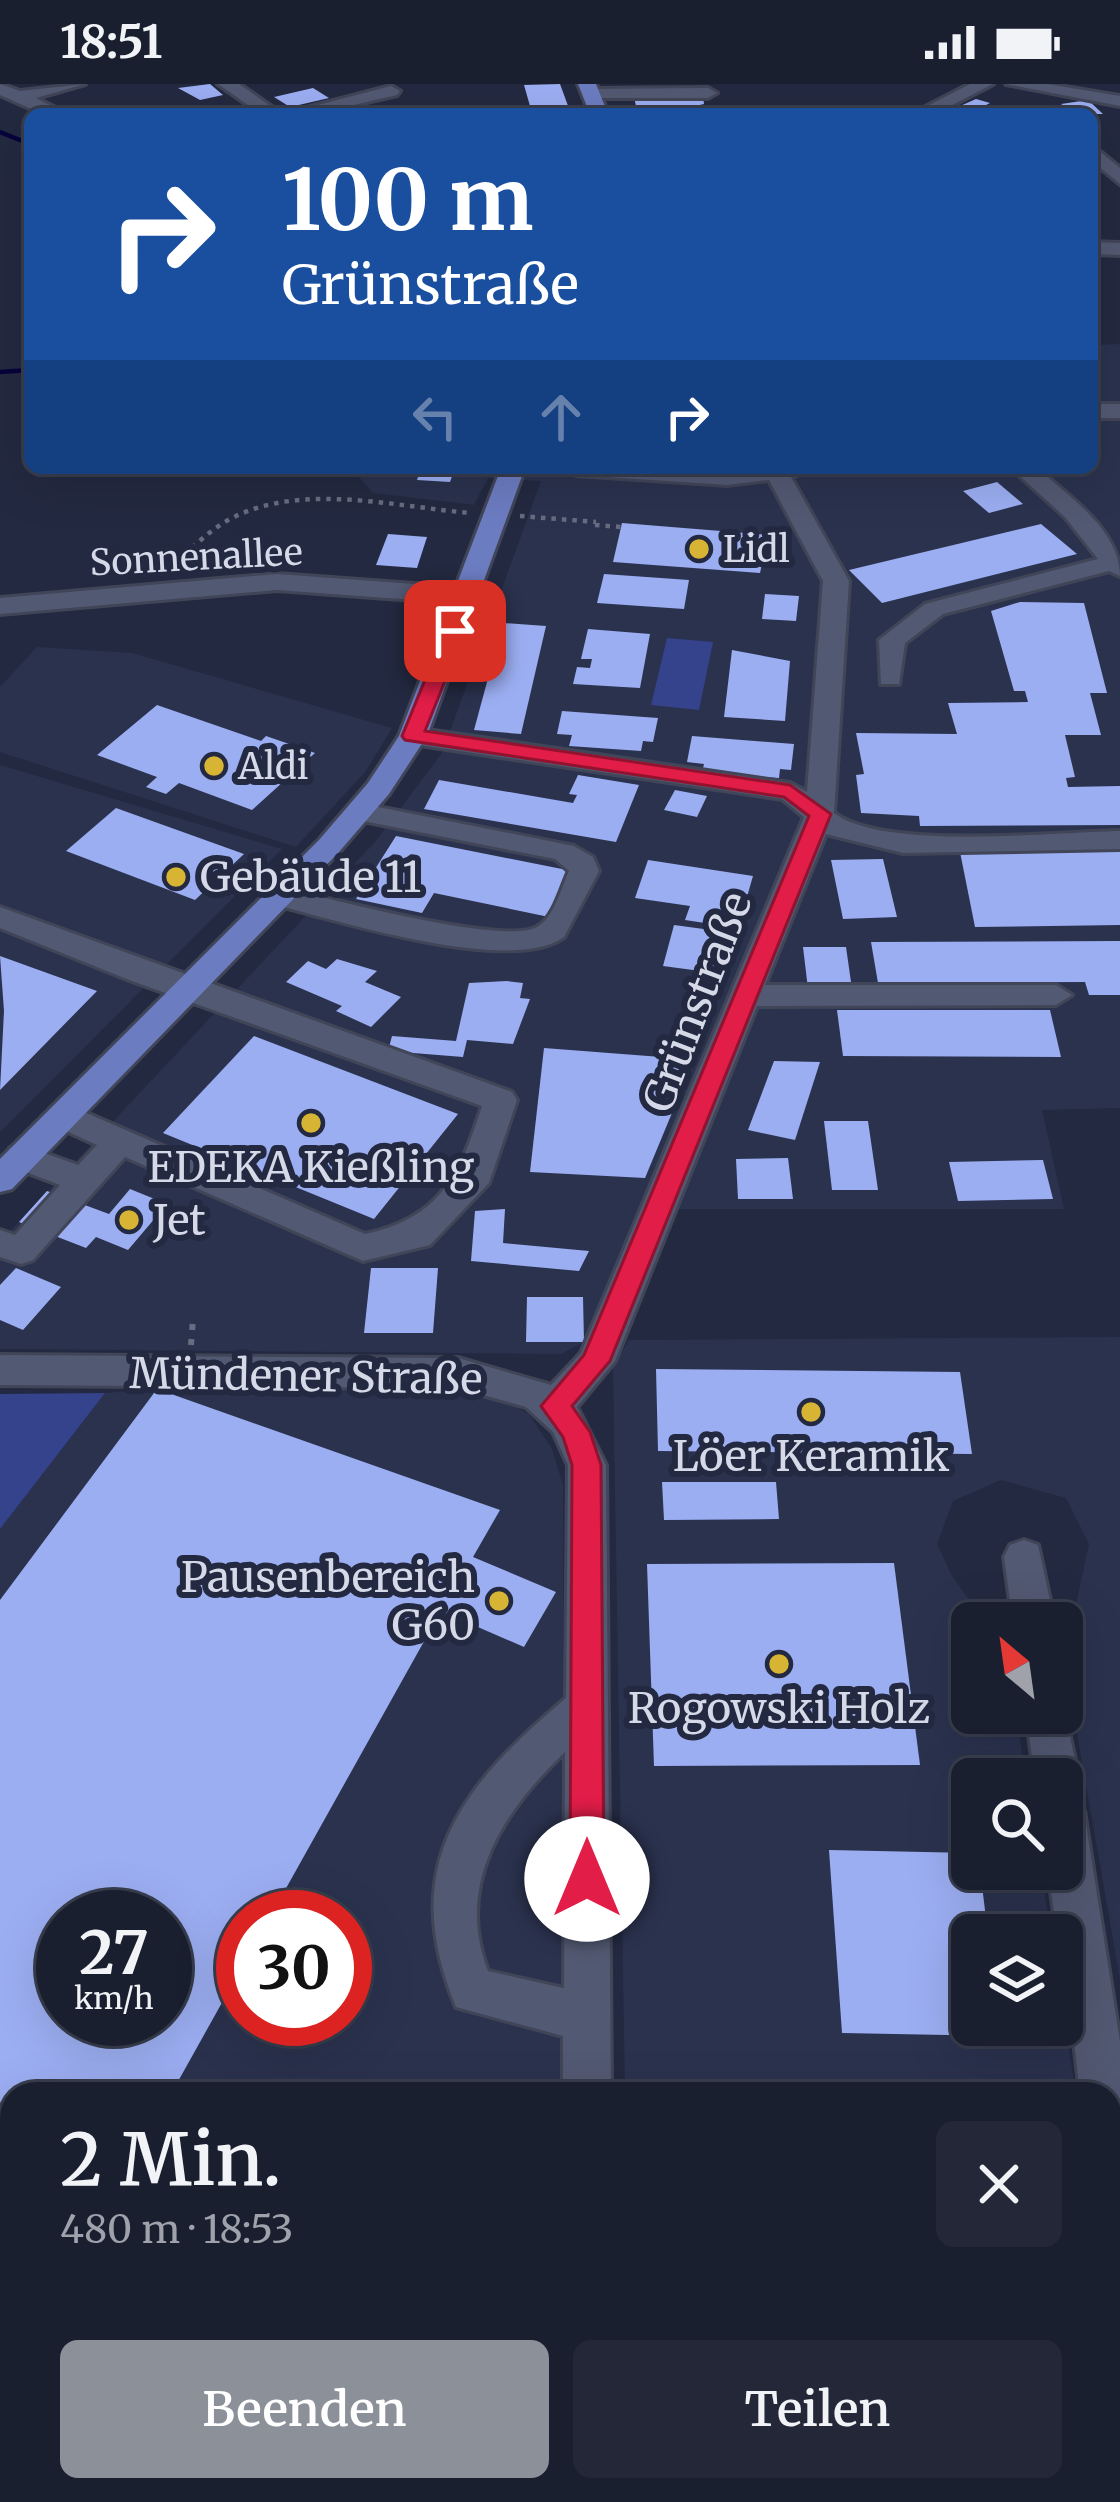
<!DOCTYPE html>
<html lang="de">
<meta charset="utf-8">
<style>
body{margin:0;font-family:Merriweather,serif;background:#232738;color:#f1f3f6;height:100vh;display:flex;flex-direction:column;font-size:45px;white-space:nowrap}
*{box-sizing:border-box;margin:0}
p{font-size:39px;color:#9fa2ab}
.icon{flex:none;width:66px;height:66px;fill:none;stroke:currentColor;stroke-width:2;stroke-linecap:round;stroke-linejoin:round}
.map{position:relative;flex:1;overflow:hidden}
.side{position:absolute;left:0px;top:1998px;width:1122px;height:420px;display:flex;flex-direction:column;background:#1a1f30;border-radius:36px 36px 0 0;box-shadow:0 12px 48px #0002,0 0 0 3px #383d4c}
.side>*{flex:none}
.hud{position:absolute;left:24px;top:24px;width:1074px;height:366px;border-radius:18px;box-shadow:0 12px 48px #0002,0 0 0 3px #383d4c;background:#1a4fa0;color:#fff;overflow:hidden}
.needle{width:78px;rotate:331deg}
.buttons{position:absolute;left:951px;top:1518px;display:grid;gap:24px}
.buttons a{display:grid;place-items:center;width:132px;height:132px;border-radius:18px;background:#1a1f30;box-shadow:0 12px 48px #0002,0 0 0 3px #383d4c;font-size:60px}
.speed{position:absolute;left:36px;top:1806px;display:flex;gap:24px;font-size:60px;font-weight:700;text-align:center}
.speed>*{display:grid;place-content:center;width:156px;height:156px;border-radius:50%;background:#1a1f30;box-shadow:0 12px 48px #0002,0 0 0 3px #383d4c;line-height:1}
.speed small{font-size:30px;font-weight:400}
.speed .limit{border:18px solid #d22;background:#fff;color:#111}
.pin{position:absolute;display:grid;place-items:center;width:102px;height:102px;color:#fff;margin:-51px;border-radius:24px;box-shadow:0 6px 18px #0006}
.me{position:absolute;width:132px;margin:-66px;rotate:0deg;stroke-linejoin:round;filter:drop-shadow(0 0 9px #0008)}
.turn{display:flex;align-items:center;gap:42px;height:252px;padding:0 60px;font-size:54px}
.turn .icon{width:156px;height:156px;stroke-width:2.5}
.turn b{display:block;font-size:84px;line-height:102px}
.lanes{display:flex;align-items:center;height:114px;padding:0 60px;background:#0003;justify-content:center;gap:60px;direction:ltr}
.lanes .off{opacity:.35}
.round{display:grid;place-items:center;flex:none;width:126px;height:126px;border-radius:18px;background:#232738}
.summary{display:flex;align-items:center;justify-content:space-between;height:204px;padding:0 60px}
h1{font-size:72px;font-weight:600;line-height:90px}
.button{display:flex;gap:24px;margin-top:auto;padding:24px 60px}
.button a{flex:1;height:138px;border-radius:18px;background:#8c9099;color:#fff;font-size:48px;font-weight:600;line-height:138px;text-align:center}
.button a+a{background:#232738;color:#f1f3f6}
.status{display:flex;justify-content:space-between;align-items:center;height:84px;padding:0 60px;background:#1a1f30;direction:ltr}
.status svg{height:33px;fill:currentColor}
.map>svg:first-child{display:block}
.built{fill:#2b324e;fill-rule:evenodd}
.green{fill:#35428c}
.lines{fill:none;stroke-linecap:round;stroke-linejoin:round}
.stream{stroke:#07033b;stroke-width:4.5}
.building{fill:#9caef2;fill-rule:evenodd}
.minor-casing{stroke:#414558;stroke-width:6}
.major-casing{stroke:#414558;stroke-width:6}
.path-far2{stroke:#676c80;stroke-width:4.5;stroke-dasharray:4.5 6;stroke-linecap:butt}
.path-far1{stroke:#676c80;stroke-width:6;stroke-dasharray:6 9;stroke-linecap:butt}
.path{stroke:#676c80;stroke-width:8;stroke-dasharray:8 12;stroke-linecap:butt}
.minor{fill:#525972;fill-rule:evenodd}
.major{fill:#6c7cc1;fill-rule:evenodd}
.route{fill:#e11d48;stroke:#92132f;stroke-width:3}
.poi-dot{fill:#d8b434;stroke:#232940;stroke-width:4.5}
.labels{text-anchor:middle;stroke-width:12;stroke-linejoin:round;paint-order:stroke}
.far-poi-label{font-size:36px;fill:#d5d9e8;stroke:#232940;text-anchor:start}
.far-street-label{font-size:36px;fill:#d5d9e8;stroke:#232940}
.poi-label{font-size:42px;fill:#d5d9e8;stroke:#232940}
.street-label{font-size:42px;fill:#d5d9e8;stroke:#232940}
</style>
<div class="status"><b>18:51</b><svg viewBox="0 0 49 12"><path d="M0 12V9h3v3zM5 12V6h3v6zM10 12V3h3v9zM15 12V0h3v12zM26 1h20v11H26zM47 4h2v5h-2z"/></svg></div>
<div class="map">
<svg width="1120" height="2418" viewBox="0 0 1120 2418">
<rect width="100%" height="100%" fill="#232940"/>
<g class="built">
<path d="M1120,260V1024L1042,1026L1064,1125H676L652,1112L584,1258L561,1270L0,1265V1158L375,758L442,669L541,397L488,394L474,421L373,409L351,384H1092V261Z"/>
<path d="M37,563L132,569L392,644L366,687L296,763L0,668V603Z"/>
<path d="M0,681L282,765L0,1048Z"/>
<path d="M1120,1253V1895L1064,1576L1089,1460L1066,1414L1001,1396L953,1417L937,1460L952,1492L986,1539H972V1629H1016L1026,1695H972V1785H1041L1051,1851H972V1941H1062V1920L1076,2010H625L613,1283L629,1256Z"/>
<path d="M157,1305L452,1306L499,1314L529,1330L552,1365L563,1401L565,2010H12V2406H549V2418H0V1445L105,1309ZM63,1833H165V1935H63ZM243,1833H345V1935H243Z"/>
</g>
<g class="green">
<path d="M667,554L713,558L699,626L651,621Z"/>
<path d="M105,1309L0,1445V1310Z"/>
</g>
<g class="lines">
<g class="stream">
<path d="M0,48L30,60"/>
<path d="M0,288L30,286"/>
</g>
</g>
<g class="building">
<path d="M210,0L223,11L200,16L178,4Z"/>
<path d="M560,0L571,30H519L517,23L530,22L524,1Z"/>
<path d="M313,4L329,14L290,23L274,13Z"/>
<path d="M703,12L704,20L687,24L636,22L634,13Z"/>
<path d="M976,15L990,19L978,25L990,30H942Z"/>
<path d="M1088,16L1103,30H1076L1061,20Z"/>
<path d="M421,384H455L450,398L417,396Z"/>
<path d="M997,398L1023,420L989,429L963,407Z"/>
<path d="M622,439L783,452L779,481L762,480L760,489L613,478Z"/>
<path d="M1041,440L1077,470L882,519L849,486Z"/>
<path d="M388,450L427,453L417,484L376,481Z"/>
<path d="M604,490L689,496L684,525L597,519Z"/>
<path d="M765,510L799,512L796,537L762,535Z"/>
<path d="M1020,518L1084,519L1107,609H1090L1101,651H1065L1075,693L1066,694L1068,703L1120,702V741L920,742L919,732L861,729L856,691L864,690L856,649L957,650L948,619L1028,618L1025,607H1014L991,527Z"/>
<path d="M503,539L546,542L521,650L474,646Z"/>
<path d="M588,545L650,550L640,604L573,600L577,583L590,584L592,575H581Z"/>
<path d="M732,566L790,577L785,637L724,633Z"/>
<path d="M157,621L261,657L266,652L315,669L252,726L179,699L166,710L146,703L157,693L97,671Z"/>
<path d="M562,627L658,634L653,658L643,657L641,667L569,662L572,651L557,650Z"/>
<path d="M692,652L794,660L791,686L780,685L779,694L702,688L704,680L687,678Z"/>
<path d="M578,691L639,701L616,758L424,725L439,696L573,719L577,711L569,710Z"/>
<path d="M675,706L707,712L697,733L664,726Z"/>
<path d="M116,724L244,770L195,816L66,767Z"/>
<path d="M396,752L572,787L549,833L434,809L422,829L356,815Z"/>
<path d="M1120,767V841L975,843L960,768Z"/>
<path d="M883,775L897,833L843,835L831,776Z"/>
<path d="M648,776L753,792L738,844L685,836L690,822L635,814Z"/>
<path d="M674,841L733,849L723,890L663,882Z"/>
<path d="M1120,857V911H1089L1085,898L878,899L871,858Z"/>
<path d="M803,863H846L852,905H808Z"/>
<path d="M0,872L97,907L0,1006L4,927Z"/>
<path d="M337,875L377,887L365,898L401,913L371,943L336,927L342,922L286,898L308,877L326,885Z"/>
<path d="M507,897L523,899L520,914L530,915L513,960L467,956L463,973L388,967L392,952L456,957L469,899Z"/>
<path d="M837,926H1050L1061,973L843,972Z"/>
<path d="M254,952L458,1030L374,1135L163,1049Z"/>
<path d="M544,964L687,975L684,1000L645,1094L530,1088Z"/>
<path d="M774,977L820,978L795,1056L748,1046Z"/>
<path d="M824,1037H868L878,1106H832Z"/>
<path d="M788,1074L793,1115H738L736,1075Z"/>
<path d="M1043,1076L1053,1115L958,1117L949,1078Z"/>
<path d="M130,1105L167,1120L128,1166L96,1153L86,1164L19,1138L47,1107L109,1130Z"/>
<path d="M505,1125L503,1159L589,1167L579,1187L471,1177L475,1127Z"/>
<path d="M16,1184L61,1203L23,1246L0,1236V1201Z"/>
<path d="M371,1184H438L433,1249H364Z"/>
<path d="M527,1213H583L584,1258H526Z"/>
<path d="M656,1285L960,1288L972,1370L658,1367Z"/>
<path d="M157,1305L500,1426L473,1473L556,1508L524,1563L441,1527L270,1833H243V1881L171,2010H12V2286L0,2308V1516ZM63,1833H165V1935H63Z"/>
<path d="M662,1398H776L779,1435L664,1436Z"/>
<path d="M894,1479L920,1681L654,1682L647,1480Z"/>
<path d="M829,1766L972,1769V1785H980L988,1851H972V1941H999L1000,1952L842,1949Z"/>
<path d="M12,2376V2406H56L77,2418H0V2398Z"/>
</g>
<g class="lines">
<g class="minor-casing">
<g id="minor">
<path d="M0,0L20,7L85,0L36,14L67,30H43L0,11Z"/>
<path d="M218,0H239L282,30H261Z"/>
<path d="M970,0H993L935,30H912Z"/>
<path d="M1006,0H1047L1120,12V22Z"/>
<path d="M391,2L400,7L397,11L315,30H283Z"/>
<path d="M591,5L708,4L717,9L708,14H585V6Z"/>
<path d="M1092,61L1120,84V100L1092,77Z"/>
<path d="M1092,158L1120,159V171L1092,170Z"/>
<rect x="1092" y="320" width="28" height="14"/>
<path d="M564,384H819L791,393L849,497L834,729C884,767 1053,748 1120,747V765L903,769L826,750L765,901H1056L1072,911L1056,921L757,922L615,1277L577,1323L606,1381L611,2010H563V1952L456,1923C398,1783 459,1704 566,1614L568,1381L553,1348L526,1323L458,1304L0,1301V1271L458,1274L551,1301L581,1269L804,733L782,715L413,660L399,652L413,644L790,699L807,708L823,497L769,396L727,401L576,391ZM565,1668L564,1904H563L488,1887C454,1800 504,1726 565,1668Z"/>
<path d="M1011,384H1037C1070,413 1120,447 1120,492L1109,487L943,530L905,559L899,600H881L879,556L925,520L1098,475L1065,433Z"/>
<path d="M277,490L469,504L482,512L469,520L277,506L0,530V514Z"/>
<path d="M358,719L574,762L593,773L599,787L564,853C511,892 332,835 269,819L265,812L269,805L280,803C324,813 504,862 537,843C554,834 561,804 569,787L555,775L348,734V722Z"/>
<path d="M0,823L512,1008L517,1016L489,1099L430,1161L363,1177L125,1073L33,1176L21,1180L0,1173V1146L15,1151L60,1101L10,1082L5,1073L10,1064L22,1061L78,1081L97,1061L51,1040L46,1032L51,1024H75L365,1150C441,1134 460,1090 482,1022L129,896L0,844Z"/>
<path d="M1024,1456L1038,1461L1055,1539H1013L1004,1473L1010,1461Z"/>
<path d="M1062,1615L1079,1695L1071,1710L1084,1727L1120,1958V2125L1110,2121V2010H1080L1062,1851H1057L1048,1785H1062V1695H1035L1026,1629H1062Z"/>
<path d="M1110,2389H1120V2418H872L877,2406H1110Z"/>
<path d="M665,2406H737L742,2418H670Z"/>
</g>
</g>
<g class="major-casing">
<g id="major">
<path d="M578,0H596L608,30H590Z"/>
<path d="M501,384H525L427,652L389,710L339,768L12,1105L0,1108V1075L319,756L368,699L399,652Z"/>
</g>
</g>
<g class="path-far2">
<path d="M520,432L596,438"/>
<path d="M595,441L621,443"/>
<path d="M168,484C190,467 210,444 236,432C306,399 397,423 471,429"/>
</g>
<path class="path-far1" d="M191,1261L193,1235"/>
<path class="path" d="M369,2418L378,2406"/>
<use href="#minor" class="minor"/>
<use href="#major" class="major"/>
</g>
<path class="route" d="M455,541L465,547L425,647L790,701L831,730L610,1277L572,1322L590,1348L601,1381L604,1795L599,1806L587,1811L575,1806L570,1795L572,1381L563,1353L541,1322L584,1271L809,732L784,713L405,656L402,652L445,547Z"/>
<g class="poi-dot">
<circle cx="699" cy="465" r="12"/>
<circle cx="214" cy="682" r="12"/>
<circle cx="176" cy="793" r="12"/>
<circle cx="311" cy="1039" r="12"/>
<circle cx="129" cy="1136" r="12"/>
<circle cx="811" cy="1328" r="12"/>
<circle cx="499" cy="1517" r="12"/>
<circle cx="779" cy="1580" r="12"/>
</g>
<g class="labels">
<g class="far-poi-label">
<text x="723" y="478">Lidl</text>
<text x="238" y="695">Aldi</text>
</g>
<g class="far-street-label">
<text transform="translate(196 473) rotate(-3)" y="13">Sonnenallee</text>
</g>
<g class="poi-label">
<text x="200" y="808" text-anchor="start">Gebäude 11</text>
<text x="311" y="1098">EDEKA Kießling</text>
<text x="153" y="1151" text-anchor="start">Jet</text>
<text x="811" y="1387">Löer Keramik</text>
<text x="475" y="1508" text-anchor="end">Pausenbereich<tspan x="475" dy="48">G60</tspan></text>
<text x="779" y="1639">Rogowski Holz</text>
</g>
<g class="street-label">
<text transform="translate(697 918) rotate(-69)" y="15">Grünstraße</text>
<text transform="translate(306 1292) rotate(1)" y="15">Mündener Straße</text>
</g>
</g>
</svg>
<div class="buttons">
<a><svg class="needle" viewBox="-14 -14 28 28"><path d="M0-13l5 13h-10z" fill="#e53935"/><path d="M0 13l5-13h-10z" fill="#9fa2ab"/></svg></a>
<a><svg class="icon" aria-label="search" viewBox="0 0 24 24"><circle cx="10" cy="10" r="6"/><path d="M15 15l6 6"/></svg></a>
<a><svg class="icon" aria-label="layers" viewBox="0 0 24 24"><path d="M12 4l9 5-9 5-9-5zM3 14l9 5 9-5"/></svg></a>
</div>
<div class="speed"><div>27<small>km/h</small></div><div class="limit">30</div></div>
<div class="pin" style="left:455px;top:547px;background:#d93025"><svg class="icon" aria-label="arrive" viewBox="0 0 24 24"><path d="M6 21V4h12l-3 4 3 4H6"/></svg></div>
<svg class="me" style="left:587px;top:1795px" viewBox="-20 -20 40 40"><circle r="19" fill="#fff"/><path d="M0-13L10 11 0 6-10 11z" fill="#e11d48"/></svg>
<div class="hud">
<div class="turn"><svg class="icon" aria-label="right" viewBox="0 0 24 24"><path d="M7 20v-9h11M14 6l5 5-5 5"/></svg><div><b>100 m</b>Grünstraße</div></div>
<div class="lanes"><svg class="icon off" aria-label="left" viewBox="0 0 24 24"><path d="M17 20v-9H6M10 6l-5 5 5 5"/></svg><svg class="icon off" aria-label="ahead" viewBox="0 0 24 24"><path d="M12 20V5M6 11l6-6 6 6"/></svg><svg class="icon" aria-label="right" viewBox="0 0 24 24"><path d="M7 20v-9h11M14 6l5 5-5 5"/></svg></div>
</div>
<section class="side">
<div class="summary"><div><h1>2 Min.</h1><p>480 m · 18:53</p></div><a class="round"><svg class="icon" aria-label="close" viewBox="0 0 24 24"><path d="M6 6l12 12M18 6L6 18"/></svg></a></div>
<div class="button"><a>Beenden</a><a>Teilen</a></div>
</section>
</div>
